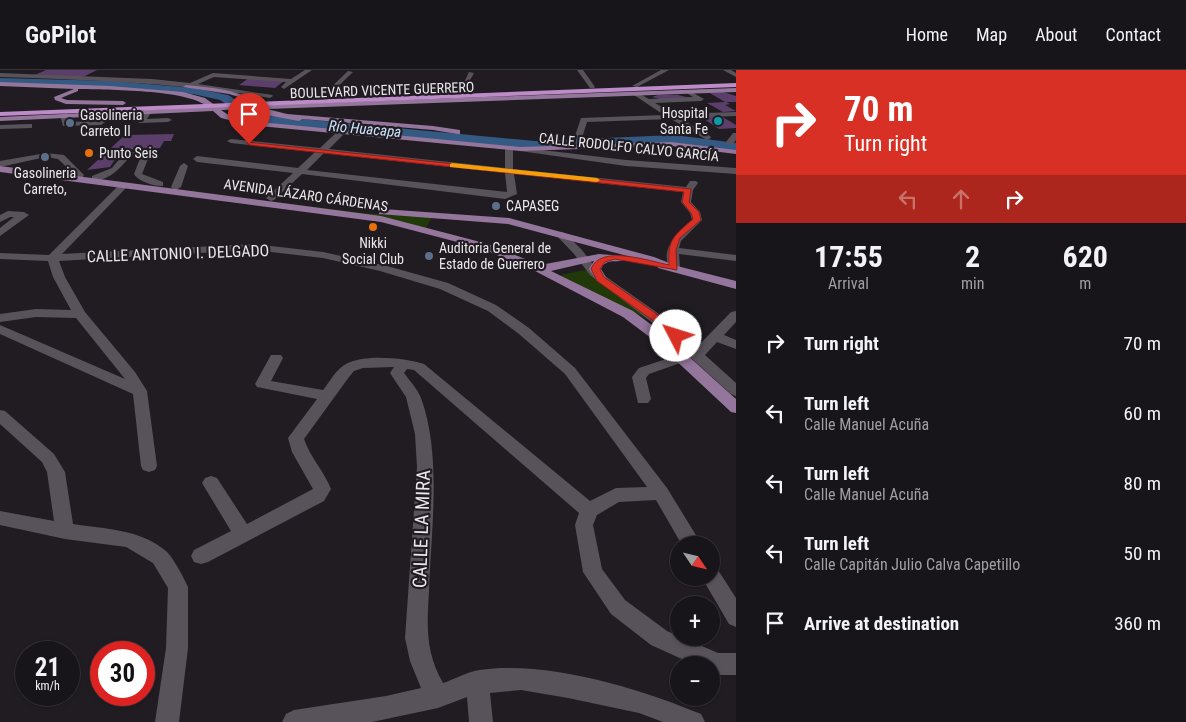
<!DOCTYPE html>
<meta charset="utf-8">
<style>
body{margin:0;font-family:"Roboto Condensed",sans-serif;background:#252227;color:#f1f3f6;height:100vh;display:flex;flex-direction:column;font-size:19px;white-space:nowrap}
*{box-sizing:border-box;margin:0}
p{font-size:16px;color:#9f9fa2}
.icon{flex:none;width:28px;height:28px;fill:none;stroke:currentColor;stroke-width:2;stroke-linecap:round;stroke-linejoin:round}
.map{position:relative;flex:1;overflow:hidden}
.drawer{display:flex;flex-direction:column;background:#18151a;width:450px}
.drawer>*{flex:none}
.guide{background:#d93025;color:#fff;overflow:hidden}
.needle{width:32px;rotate:125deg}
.tools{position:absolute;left:670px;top:466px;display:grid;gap:10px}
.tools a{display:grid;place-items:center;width:50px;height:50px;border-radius:50%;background:#18151a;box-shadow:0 1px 4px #0004,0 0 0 1px #363439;font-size:25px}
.speed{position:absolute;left:15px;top:571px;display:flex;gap:10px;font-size:25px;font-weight:700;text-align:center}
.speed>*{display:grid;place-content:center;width:65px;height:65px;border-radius:50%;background:#18151a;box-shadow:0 1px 4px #0004,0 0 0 1px #363439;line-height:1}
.speed small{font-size:12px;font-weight:400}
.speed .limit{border:8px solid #d22;background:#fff;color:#111}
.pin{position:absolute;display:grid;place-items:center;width:42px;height:42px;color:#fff;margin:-51px -21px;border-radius:50% 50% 50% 0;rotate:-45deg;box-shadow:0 0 5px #0007}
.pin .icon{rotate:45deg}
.me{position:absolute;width:55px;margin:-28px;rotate:310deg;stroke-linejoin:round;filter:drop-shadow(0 0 4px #0008)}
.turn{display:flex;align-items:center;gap:18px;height:105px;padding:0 25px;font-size:22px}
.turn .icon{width:65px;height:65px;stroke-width:2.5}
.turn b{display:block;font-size:35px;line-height:42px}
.lanes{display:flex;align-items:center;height:48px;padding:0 25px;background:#0003;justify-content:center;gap:25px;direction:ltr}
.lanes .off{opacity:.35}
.eta{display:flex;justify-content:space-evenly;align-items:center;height:85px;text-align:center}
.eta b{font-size:30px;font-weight:700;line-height:35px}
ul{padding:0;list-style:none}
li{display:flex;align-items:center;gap:15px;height:70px;padding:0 25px}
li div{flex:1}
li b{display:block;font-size:19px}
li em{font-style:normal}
header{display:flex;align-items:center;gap:30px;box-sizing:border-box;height:70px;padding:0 25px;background:#18151a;border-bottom:1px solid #363439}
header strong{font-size:24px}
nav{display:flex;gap:28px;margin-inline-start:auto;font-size:18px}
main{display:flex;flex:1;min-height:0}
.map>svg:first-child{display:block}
.green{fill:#213908}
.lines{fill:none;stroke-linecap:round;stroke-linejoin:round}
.river{fill:#345982;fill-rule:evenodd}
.building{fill:#5c3e6b}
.minor{fill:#58535a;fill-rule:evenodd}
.major{fill:#94759c;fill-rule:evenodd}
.highway{fill:#bc8bc8;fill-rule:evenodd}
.route{fill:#d93025;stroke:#8d1f18}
.slow{fill:#f59e0b}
.culture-dot{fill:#0f9aa8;stroke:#201c22;stroke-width:2}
.service-dot{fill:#5c6f8a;stroke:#201c22;stroke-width:2}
.food-dot{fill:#e8710a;stroke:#201c22;stroke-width:2}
.labels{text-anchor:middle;stroke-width:4.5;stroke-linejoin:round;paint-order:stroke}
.far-street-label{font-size:14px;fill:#eae7eb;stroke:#201c22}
.far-poi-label{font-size:14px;fill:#eae7eb;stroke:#201c22;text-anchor:start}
.far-water-label{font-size:15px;font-style:italic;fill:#cbe2fd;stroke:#201c22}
.street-label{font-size:16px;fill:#eae7eb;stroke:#201c22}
.near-street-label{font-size:19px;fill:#eae7eb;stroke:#201c22}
</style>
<header>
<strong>GoPilot</strong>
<nav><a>Home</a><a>Map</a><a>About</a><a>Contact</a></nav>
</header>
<main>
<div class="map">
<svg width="736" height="652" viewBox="0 0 736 652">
<rect width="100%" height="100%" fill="#201c22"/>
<g class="green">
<path d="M76,107L363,143L432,147L426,158Z"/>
<path d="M586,200L603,215L643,241L736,322V328L668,265L649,250L560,205Z"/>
</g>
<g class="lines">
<path class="river" d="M0,8L113,11L193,18L228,25L254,41L270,46L535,71L675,65L736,73V81L675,73L535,79L269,54L246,47L220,30L193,24L113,17L0,14Z"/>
</g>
<g class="building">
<path d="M46,0H97L81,8L35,5Z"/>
<path d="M249,8L284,11L275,18L239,15Z"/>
<path d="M708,22H723L736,26V32H726L730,34L725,35L736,41L723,42L707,33L725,32Z"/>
<path d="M658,25H678L690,28L664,30L652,27Z"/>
<path d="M721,46L736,55V58L719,59L701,47Z"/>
<path d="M174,64L171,71H164L160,78L121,80L110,97L87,100L125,65Z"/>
</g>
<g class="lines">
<g class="minor">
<path d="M305,0H312L284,19L281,17L286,12L214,7L198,14L272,25L273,26L270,28C180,13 91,10 0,7V3L152,9L190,13L213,3L291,9Z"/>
<path d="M577,0H583L595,17L594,18H590Z"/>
<path d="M661,0H669L637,17L632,16Z"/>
<path d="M723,0H731L736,3V7Z"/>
<path d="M348,1L353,2L327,27H323V25Z"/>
<path d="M469,2L474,3L463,23H459Z"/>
<path d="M688,20L704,29L701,31L655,33L674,44L736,42V46L680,48L710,66L711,68L707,70L671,49L587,52L581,71L574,69L581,48L664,45L634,25V23H638L649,29L693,27L685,22Z"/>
<path d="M145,39L152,41L147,49L168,48L172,50L168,52L139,53L138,51Z"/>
<path d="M111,41L118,43L101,55L63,56L60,45L67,43L69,52L99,51Z"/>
<path d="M29,54H32V58L0,59V55Z"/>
<path d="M338,61L345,63L329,79L505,98V78L509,76L513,78V99L686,117L690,111H696L698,113L693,120L691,132L700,142L702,150L681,171L679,178L736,185V191L679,184L680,198L678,200H670C659,177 678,165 692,150L690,143L681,132L683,122L514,104L517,124L505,129L302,104L274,130L271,131L266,128L268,126L293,103L197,92L193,89L197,86L298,98L315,82L231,73L227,71L231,69L320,78ZM324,83L505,103L507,122L307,100Z"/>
<path d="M733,63H736V70L733,74H727L726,72Z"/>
<path d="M517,77L626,90L736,98V104L626,96L520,81L516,79Z"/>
<path d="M125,82H149L150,84L142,104L163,112V116C155,117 138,111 134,104L141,86H130C121,98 108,112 92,110V106L112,98Z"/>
<path d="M46,83L64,85L84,105L83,107H77L58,89L46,87L0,97V91Z"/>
<path d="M184,93L188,96L181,117L176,120L173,119L171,117L180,96Z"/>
<path d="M123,113L128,116L126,118L62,184L253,174L323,182L387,196L448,213L496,235L529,258L575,298L667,418L702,475H682L656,430L619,432L597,445L593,455L602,499L625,530L667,561L718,583H736V605H718L711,602V595H695L651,575L611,544L583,502L575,455L579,443L414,300L407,299L404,303C410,311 418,320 421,328C442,385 431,461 429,521C427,556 425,581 443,613C455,609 467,602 479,600C546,590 639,618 701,644L705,652H663L639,643L568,628L521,620L490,623L493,652H469L467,627L438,638L372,652H282L286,644L294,640L386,626L421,618L410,591L405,568L417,397L415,364L406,327L390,303L394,297L363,298L354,301L349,307L304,369C310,387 324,401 331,419L324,431L208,492L201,494L194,492L191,486L194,480L231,461L202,413L205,408L211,406L217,408L247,454L313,419L292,382L288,368L317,329L257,317L255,314L271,285H281L283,288L271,311L323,320C329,313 335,301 343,296C361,283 404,288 424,294L590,431L616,418L647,417L565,304L519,264L488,241L440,219L380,201L323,188L253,180L59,191L65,207L85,242L135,302L147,321L157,396L155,400L149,402L143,400L141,396L133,324L0,264V255L125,309L76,248L36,247L0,252V244L36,239L71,240L53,207L48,191L0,189V183L49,185L120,114Z"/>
<path d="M8,141L24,142L29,145L0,166V158L14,147H10L0,152V145Z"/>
<path d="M561,162L565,163L582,180L598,201L659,244L696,278L731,242L736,241V252L724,265L736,270V279L717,272L705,285L736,313V326L731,324L649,250L590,205L574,184L556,165Z"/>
<path d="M681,284L686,285L688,288L686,291L649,304L646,308L651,329L648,333H638L632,307L639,298Z"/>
<path d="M0,340L5,341L54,384L65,402L73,454C105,459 140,459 166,481C173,487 184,508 188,517V578L179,652H155L166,578L168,518L153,493L126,477L65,469L0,455V441L54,451L47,402L42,392L0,354Z"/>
<path d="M711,497L718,500L736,528V557L729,554L702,508H711Z"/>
</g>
<g class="major">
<path d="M0,12L110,16L183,22L205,28L216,36L253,35L245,29L229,24L183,17L186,15C213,18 238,19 261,35L736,18V22L267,39L287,44L433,56L460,60V64H457L433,60L302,49L299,51L266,45L258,39L221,40L227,44L250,51L520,77L671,72L736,80V84L671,76L520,81L250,55L221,48L213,41L0,51V47L208,37C187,19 108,20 78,19V21L61,28L67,30L123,31L126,33L123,35L66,34L55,30L54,27L74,19L0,16Z"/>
<path d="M0,96L381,146L488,174L540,195L599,184L624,186L626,188L624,190C615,193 606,188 601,199L607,209L601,213L597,211L589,199L594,191L551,201L633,241L665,265L736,329V343L731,342L655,271L623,247L535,201L480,178L381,152L0,102Z"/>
<path d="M383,139L509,148L654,187L677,196L736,211V219L658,198L657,195L646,191L508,154L379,144V140Z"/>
</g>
<path class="highway" d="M736,13V17L0,46V42Z"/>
</g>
<path class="route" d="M247,72L691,119L689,132L699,142L701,150L680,168L676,180L677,200L615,189L605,192L600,199L604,207L658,245L681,266L680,268H673L651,249L597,211L591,199C600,174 649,191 669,195C667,169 675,165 693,149L691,143L682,132L684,122L249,75Z"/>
<path class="slow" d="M452,93L597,108L600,110L597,112L450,97V94Z"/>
<circle class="culture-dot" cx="718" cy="51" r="5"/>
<g class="service-dot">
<circle cx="70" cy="53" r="5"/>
<circle cx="45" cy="87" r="5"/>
<circle cx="496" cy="136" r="5"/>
<circle cx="429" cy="186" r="5"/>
</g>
<g class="food-dot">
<circle cx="89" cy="83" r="5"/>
<circle cx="373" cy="157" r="5"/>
</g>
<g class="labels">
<g class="far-street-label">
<text transform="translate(382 20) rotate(-2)" y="5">BOULEVARD VICENTE GUERRERO</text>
<text transform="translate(629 77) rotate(6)" y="5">CALLE RODOLFO CALVO GARCÍA</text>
<text transform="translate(306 125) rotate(8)" y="5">AVENIDA LÁZARO CÁRDENAS</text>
</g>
<g class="far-poi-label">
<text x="708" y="48" text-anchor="end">Hospital<tspan x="708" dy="16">Santa Fe</tspan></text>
<text x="80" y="50">Gasolineria<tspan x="80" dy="16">Carreto II</tspan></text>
<text x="99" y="88">Punto Seis</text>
<text x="45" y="108" text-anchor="middle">Gasolineria<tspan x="45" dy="16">Carreto,</tspan></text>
<text x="506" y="141">CAPASEG</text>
<text x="373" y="178" text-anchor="middle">Nikki<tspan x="373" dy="16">Social Club</tspan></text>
<text x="439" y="183">Auditoria General de<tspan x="439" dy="16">Estado de Guerrero</tspan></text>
</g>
<g class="far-water-label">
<text transform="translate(365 59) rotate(5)" y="5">Río Huacapa</text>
</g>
<g class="street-label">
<text transform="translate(178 183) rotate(-2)" y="6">CALLE ANTONIO I. DELGADO</text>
</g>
<g class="near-street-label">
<text transform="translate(421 459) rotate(-88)" y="7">CALLE LA MIRA</text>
</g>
</g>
</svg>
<div class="tools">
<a><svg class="needle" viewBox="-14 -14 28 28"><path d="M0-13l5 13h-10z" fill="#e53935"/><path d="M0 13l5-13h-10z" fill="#9f9fa2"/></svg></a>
<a>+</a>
<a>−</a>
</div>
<div class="speed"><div>21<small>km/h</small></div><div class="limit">30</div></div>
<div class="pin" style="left:249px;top:74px;background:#d93025"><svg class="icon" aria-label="arrive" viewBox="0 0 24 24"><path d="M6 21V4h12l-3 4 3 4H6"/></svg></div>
<svg class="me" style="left:676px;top:266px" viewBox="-20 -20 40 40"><circle r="19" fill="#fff"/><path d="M0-13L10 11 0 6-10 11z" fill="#d93025"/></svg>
</div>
<section class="drawer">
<div class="guide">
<div class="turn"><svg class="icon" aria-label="right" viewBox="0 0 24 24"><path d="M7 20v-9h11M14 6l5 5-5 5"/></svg><div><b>70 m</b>Turn right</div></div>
<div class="lanes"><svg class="icon off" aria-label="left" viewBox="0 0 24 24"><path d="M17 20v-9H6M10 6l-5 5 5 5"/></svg><svg class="icon off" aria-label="ahead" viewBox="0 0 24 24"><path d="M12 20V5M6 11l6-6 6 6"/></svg><svg class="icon" aria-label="right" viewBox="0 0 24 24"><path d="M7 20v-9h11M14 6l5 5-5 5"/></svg></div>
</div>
<div class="eta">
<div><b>17:55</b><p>Arrival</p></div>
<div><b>2</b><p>min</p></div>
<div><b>620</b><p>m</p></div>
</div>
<ul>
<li><svg class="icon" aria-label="right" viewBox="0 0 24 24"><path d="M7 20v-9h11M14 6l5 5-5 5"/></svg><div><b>Turn right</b></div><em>70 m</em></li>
<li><svg class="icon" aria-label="left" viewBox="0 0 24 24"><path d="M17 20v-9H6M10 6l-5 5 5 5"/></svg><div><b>Turn left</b><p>Calle Manuel Acuña</p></div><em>60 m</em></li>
<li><svg class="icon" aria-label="left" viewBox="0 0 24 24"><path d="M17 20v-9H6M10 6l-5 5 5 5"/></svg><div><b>Turn left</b><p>Calle Manuel Acuña</p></div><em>80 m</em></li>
<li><svg class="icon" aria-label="left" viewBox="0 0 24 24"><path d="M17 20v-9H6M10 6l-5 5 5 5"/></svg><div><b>Turn left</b><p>Calle Capitán Julio Calva Capetillo</p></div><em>50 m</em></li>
<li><svg class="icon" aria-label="arrive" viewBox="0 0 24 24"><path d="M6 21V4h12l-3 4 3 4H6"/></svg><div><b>Arrive at destination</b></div><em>360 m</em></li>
</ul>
</section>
</main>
